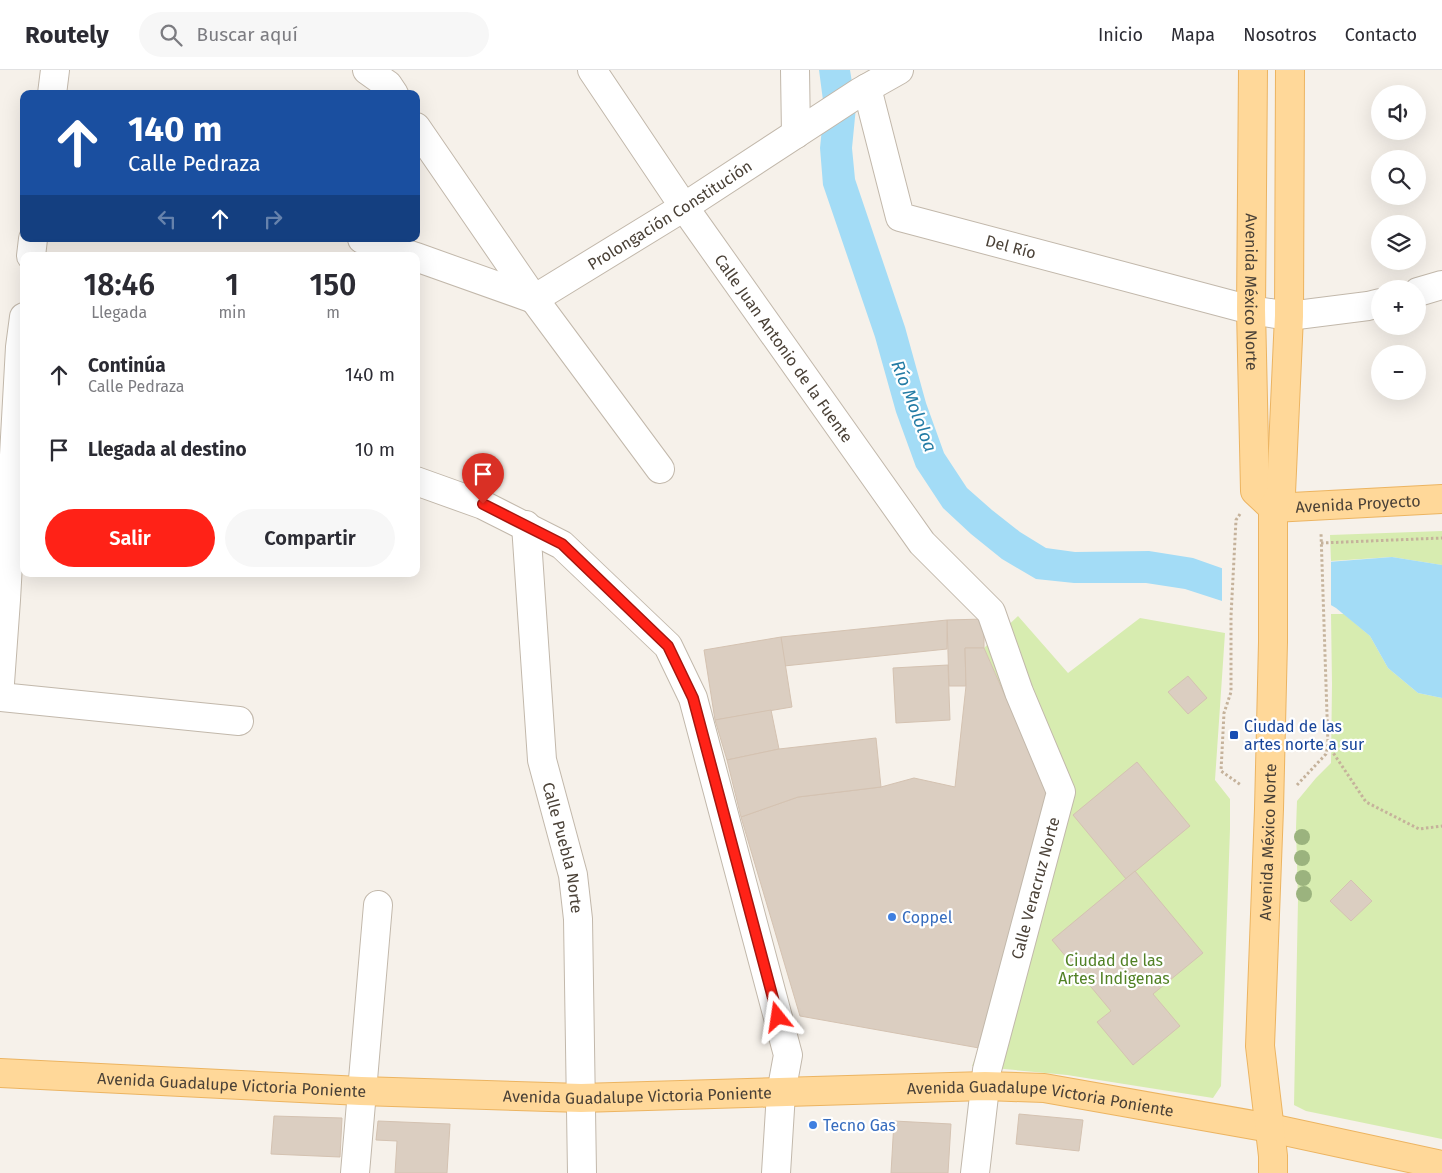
<!DOCTYPE html>
<html lang="es">
<meta charset="utf-8">
<style>
body{margin:0;font-family:"Fira Sans",sans-serif;background:#f7f7f7;color:#2b2b33;height:100vh;display:flex;flex-direction:column;font-size:19px;white-space:nowrap}
*{box-sizing:border-box;margin:0}
p{font-size:16px;color:#7c7c81}
.icon{flex:none;width:28px;height:28px;fill:none;stroke:currentColor;stroke-width:2;stroke-linecap:round;stroke-linejoin:round}
.map{position:relative;flex:1;overflow:hidden}
.drawer{position:absolute;left:20px;top:182px;width:400px;height:325px;display:flex;flex-direction:column;background:#fff;border-radius:10px;box-shadow:0 5px 20px #0002}
.drawer>*{flex:none}
.guide{position:absolute;left:20px;top:20px;width:400px;height:152px;border-radius:10px;box-shadow:0 5px 20px #0002;background:#1a4fa0;color:#fff;overflow:hidden}
.buttons{position:absolute;left:1371px;top:15px;display:grid;gap:10px}
.buttons a{display:grid;place-items:center;width:55px;height:55px;border-radius:50%;background:#fff;box-shadow:0 5px 20px #0002;font-size:25px}
.pin{position:absolute;display:grid;place-items:center;width:42px;height:42px;color:#fff;margin:-51px -21px;border-radius:50% 50% 50% 0;rotate:-45deg;box-shadow:0 0 5px #0007}
.pin .icon{rotate:45deg}
.me{position:absolute;width:55px;margin:-28px;rotate:345deg;stroke-linejoin:round;filter:drop-shadow(0 0 4px #0008)}
.turn{display:flex;align-items:center;gap:18px;height:105px;padding:0 25px;font-size:22px}
.turn .icon{width:65px;height:65px;stroke-width:2.5}
.turn b{display:block;font-size:35px;line-height:42px}
.lanes{display:flex;align-items:center;height:48px;padding:0 25px;background:#0003;justify-content:center;gap:25px;direction:ltr}
.lanes .off{opacity:.35}
.eta{display:flex;justify-content:space-evenly;align-items:center;height:85px;text-align:center}
.eta b{font-size:30px;font-weight:600;line-height:35px}
.cta{display:flex;gap:10px;margin-top:auto;padding:10px 25px}
.cta a{flex:1;height:58px;border-radius:30px;background:#ff2217;color:#fff;font-size:20px;font-weight:600;line-height:58px;text-align:center}
.cta a+a{background:#f7f7f7;color:#2b2b33}
ul{padding:0;list-style:none}
li{display:flex;align-items:center;gap:15px;height:75px;padding:0 25px}
li div{flex:1}
li b{display:block;font-size:19px}
li em{font-style:normal}
header{display:flex;align-items:center;gap:30px;box-sizing:border-box;height:70px;padding:0 25px;background:#fff;border-bottom:1px solid #e1e1e2}
header strong{font-size:24px}
nav{display:flex;gap:28px;margin-inline-start:auto;font-size:18px}
.search{width:350px;height:45px;background:#f7f7f7;display:flex;align-items:center;gap:12px;box-sizing:border-box;padding:0 18px;border-radius:28px;color:#7c7c81;font-size:19px}
.map>svg:first-child{display:block}
.green{fill:#d7ecb0}
.water{fill:#a3dcf6}
.pier{fill:#f6f1ea}
.building{fill:#dbcec1;stroke:#d4c2b1}
.lines{fill:none;stroke-linecap:round;stroke-linejoin:round}
.minor-casing{stroke:#c2b8ab;stroke-width:30}
.major-casing{stroke:#ecb461;stroke-width:30}
.path{stroke:#c5b29b;stroke-width:3;stroke-dasharray:2.5 2.5;stroke-linecap:butt}
.minor{stroke:#fff;stroke-width:28}
.major{stroke:#ffd899;stroke-width:28}
.tree{fill:#9bb37e}
.route-casing{stroke:#a6160f;stroke-width:12}
.route{stroke:#ff2217;stroke-width:9}
.transit-dot{fill:#1a4fb4;stroke:#fff;stroke-width:2}
.shop-dot{fill:#3f7fe0;stroke:#fff;stroke-width:2}
.labels{text-anchor:middle;stroke-width:4.5;stroke-linejoin:round;paint-order:stroke}
.street-label{font-size:16px;fill:#4a4137;stroke:#fff}
.transit-label{font-size:16px;fill:#164399;stroke:#fff;text-anchor:start}
.shop-label{font-size:16px;fill:#366cbe;stroke:#fff;text-anchor:start}
.park-label{font-size:16px;fill:#518125;stroke:#fff}
.water-label{font-size:18px;font-style:italic;fill:#247ca5;stroke:#fff}
</style>
<header>
<strong>Routely</strong>
<div class="search"><svg class="icon" aria-label="search" viewBox="0 0 24 24"><circle cx="10" cy="10" r="6"/><path d="M15 15l6 6"/></svg>Buscar aquí</div>
<nav><a>Inicio</a><a>Mapa</a><a>Nosotros</a><a>Contacto</a></nav>
</header>
<div class="map">
<svg width="1442" height="1103" viewBox="0 0 1442 1103">
<rect width="100%" height="100%" fill="#f6f1ea"/>
<g class="green">
<path d="M1442,461V495L1392,487L1331,491L1330,465Z"/>
<path d="M1331,544H1344L1370,566L1388,598L1418,623L1442,628V1069L1306,1041L1294,1035L1298,830L1296,758L1297,731L1316,708L1331,693L1332,614Z"/>
<path d="M1018,546L1068,603L1140,548L1225,563L1215,710L1230,729V759L1221,1016L1213,1028L1067,1005L972,996L979,978L1047,721L984,578Z"/>
</g>
<path class="water" d="M819,0H850L856,37L852,78L855,109L905,257L926,333L944,383L967,418L992,440L1020,462L1046,478L1075,482L1149,481L1193,488L1227,500L1392,487L1442,495V628L1418,623L1388,598L1370,566L1336,538L1305,520L1266,530L1222,531L1185,519L1146,513H1074L1036,509L1002,489L971,464L943,438L916,397L896,342L875,267L823,115L820,78L824,38Z"/>
<path class="pier" d="M1331,489V539L1304,522L1266,532L1222,534V495L1227,497L1261,496Z"/>
<g class="building">
<path d="M984,549V578H965L966,616H949L947,550Z"/>
<path d="M947,550V579L784,596L781,567Z"/>
<path d="M781,567L792,637L715,650L704,580Z"/>
<path d="M965,578H984L1047,721L979,978L800,946L741,747L798,727L881,717L914,708L955,717L966,616Z"/>
<path d="M948,595L950,650L896,653L893,598Z"/>
<path d="M1188,606L1207,628L1188,644L1168,622Z"/>
<path d="M771,640L779,679L727,690L715,650Z"/>
<path d="M876,668L881,717L798,727L741,747L727,690L779,679Z"/>
<path d="M1137,692L1190,756L1126,809L1073,745Z"/>
<path d="M1135,801L1203,883L1153,924L1180,956L1133,995L1097,952L1111,941L1052,870Z"/>
<path d="M1351,810L1372,831L1351,851L1330,831Z"/>
<path d="M1019,1044L1083,1050L1079,1081L1016,1074Z"/>
<path d="M274,1046L342,1048L340,1087L271,1084Z"/>
<path d="M378,1051L450,1054L447,1103H395L397,1071L376,1070Z"/>
<path d="M894,1051L951,1054L948,1103H891Z"/>
</g>
<g class="lines">
<g class="minor-casing">
<g id="minor">
<path d="M367,0L388,15L394,24"/>
<path id="s1" d="M592,0L684,137L922,473L991,542L1019,622L1061,722L987,1000L975,1103"/>
<path d="M795,0L796,64"/>
<path id="s2" d="M867,18L900,147L1251,240L1289,246L1368,236L1380,233"/>
<path d="M52,24L55,0"/>
<path d="M416,57L534,229L660,399"/>
<path d="M362,169L413,186"/>
<path d="M31,186L33,169"/>
<path id="s3" d="M416,187L534,229L684,137L860,22L899,0"/>
<path d="M1418,222L1442,215"/>
<path d="M416,411L483,435L562,475L668,576L693,628L788,985L781,1023L776,1103"/>
<path id="s4" d="M526,455L542,690L573,805L578,849L582,1103"/>
<path d="M0,613L6,530L20,277L24,247"/>
<path d="M0,627L239,651"/>
<path d="M355,1103L378,835"/>
</g>
</g>
<g class="major-casing">
<g id="major">
<path id="s5" d="M1253,0L1251,240L1255,421L1273,438"/>
<path id="s6" d="M1273,438L1442,429"/>
<path id="s7" d="M0,1003L361,1021L581,1028L985,1016L1044,1018L1270,1058L1442,1095"/>
<path id="s8" d="M1273,1103V1086L1260,976L1269,739L1273,572V438L1281,423L1289,246L1290,0"/>
</g>
</g>
<g class="path">
<path d="M1240,444L1236,450L1231,546V622L1224,643L1221,701L1241,715"/>
<path d="M1321,473L1442,468"/>
<path d="M1328,675L1366,732L1419,759L1442,756"/>
<path d="M1297,715L1326,684L1328,675L1321,463"/>
</g>
<use href="#minor" class="minor"/>
<use href="#major" class="major"/>
</g>
<g class="tree">
<circle cx="1302" cy="767" r="8"/>
<circle cx="1302" cy="788" r="8"/>
<circle cx="1303" cy="808" r="8"/>
<circle cx="1304" cy="824" r="8"/>
</g>
<g class="lines">
<g class="route-casing">
<path id="route" d="M483,434L562,474L668,576L693,628L778,947"/>
</g>
<use href="#route" class="route"/>
</g>
<rect class="transit-dot" x="1229" y="660" width="10" height="10" rx="2.5"/>
<g class="shop-dot">
<circle cx="892" cy="847" r="5"/>
<circle cx="813" cy="1055" r="5"/>
</g>
<g class="labels">
<g class="street-label">
<text dy="6" stroke="none"><textPath href="#s3" startOffset="285">Prolongación Constitución</textPath></text>
<text dy="6" stroke="none"><textPath href="#s2" startOffset="248">Del Río</textPath></text>
<text dy="6" stroke="none"><textPath href="#s5" startOffset="222">Avenida México Norte</textPath></text>
<text dy="6" stroke="none"><textPath href="#s1" startOffset="338">Calle Juan Antonio de la Fuente</textPath></text>
<text dy="6" stroke="none"><textPath href="#s6" startOffset="85">Avenida Proyecto</textPath></text>
<text dy="6" stroke="none"><textPath href="#s8" startOffset="332">Avenida México Norte</textPath></text>
<text dy="6" stroke="none"><textPath href="#s4" startOffset="326">Calle Puebla Norte</textPath></text>
<text transform="translate(1035 818) rotate(-75)" y="6">Calle Veracruz Norte</text>
<text dy="6" stroke="none"><textPath href="#s7" startOffset="232">Avenida Guadalupe Victoria Poniente</textPath></text>
<text dy="6" stroke="none"><textPath href="#s7" startOffset="638">Avenida Guadalupe Victoria Poniente</textPath></text>
<text dy="6" stroke="none"><textPath href="#s7" startOffset="1042">Avenida Guadalupe Victoria Poniente</textPath></text>
</g>
<g class="transit-label">
<text x="1244" y="662">Ciudad de las<tspan x="1244" dy="18">artes norte a sur</tspan></text>
</g>
<g class="shop-label">
<text x="902" y="853">Coppel</text>
<text x="823" y="1061">Tecno Gas</text>
</g>
<g class="park-label">
<text x="1114" y="896">Ciudad de las<tspan x="1114" dy="18">Artes Indigenas</tspan></text>
</g>
<g class="water-label">
<text transform="translate(914 336) rotate(69)" y="6">Río Mololoa</text>
</g>
</g>
</svg>
<div class="buttons">
<a><svg class="icon" aria-label="sound" viewBox="0 0 24 24"><path d="M4 9h4l5-4v14l-5-4H4zM17 9q2 3 0 6"/></svg></a>
<a><svg class="icon" aria-label="search" viewBox="0 0 24 24"><circle cx="10" cy="10" r="6"/><path d="M15 15l6 6"/></svg></a>
<a><svg class="icon" aria-label="layers" viewBox="0 0 24 24"><path d="M12 4l9 5-9 5-9-5zM3 14l9 5 9-5"/></svg></a>
<a>+</a>
<a>−</a>
</div>
<div class="pin" style="left:483px;top:434px;background:#d93025"><svg class="icon" aria-label="arrive" viewBox="0 0 24 24"><path d="M6 21V4h12l-3 4 3 4H6"/></svg></div>
<svg class="me" style="left:778px;top:947px" viewBox="-20 -20 40 40"><path d="M0-17L14 15 0 8-14 15z" fill="#ff2217" stroke="#fff" stroke-width="4"/></svg>
<div class="guide">
<div class="turn"><svg class="icon" aria-label="ahead" viewBox="0 0 24 24"><path d="M12 20V5M6 11l6-6 6 6"/></svg><div><b>140 m</b>Calle Pedraza</div></div>
<div class="lanes"><svg class="icon off" aria-label="left" viewBox="0 0 24 24"><path d="M17 20v-9H6M10 6l-5 5 5 5"/></svg><svg class="icon" aria-label="ahead" viewBox="0 0 24 24"><path d="M12 20V5M6 11l6-6 6 6"/></svg><svg class="icon off" aria-label="right" viewBox="0 0 24 24"><path d="M7 20v-9h11M14 6l5 5-5 5"/></svg></div>
</div>
<section class="drawer">
<div class="eta">
<div><b>18:46</b><p>Llegada</p></div>
<div><b>1</b><p>min</p></div>
<div><b>150</b><p>m</p></div>
</div>
<ul>
<li><svg class="icon" aria-label="ahead" viewBox="0 0 24 24"><path d="M12 20V5M6 11l6-6 6 6"/></svg><div><b>Continúa</b><p>Calle Pedraza</p></div><em>140 m</em></li>
<li><svg class="icon" aria-label="arrive" viewBox="0 0 24 24"><path d="M6 21V4h12l-3 4 3 4H6"/></svg><div><b>Llegada al destino</b></div><em>10 m</em></li>
</ul>
<div class="cta"><a>Salir</a><a>Compartir</a></div>
</section>
</div>
